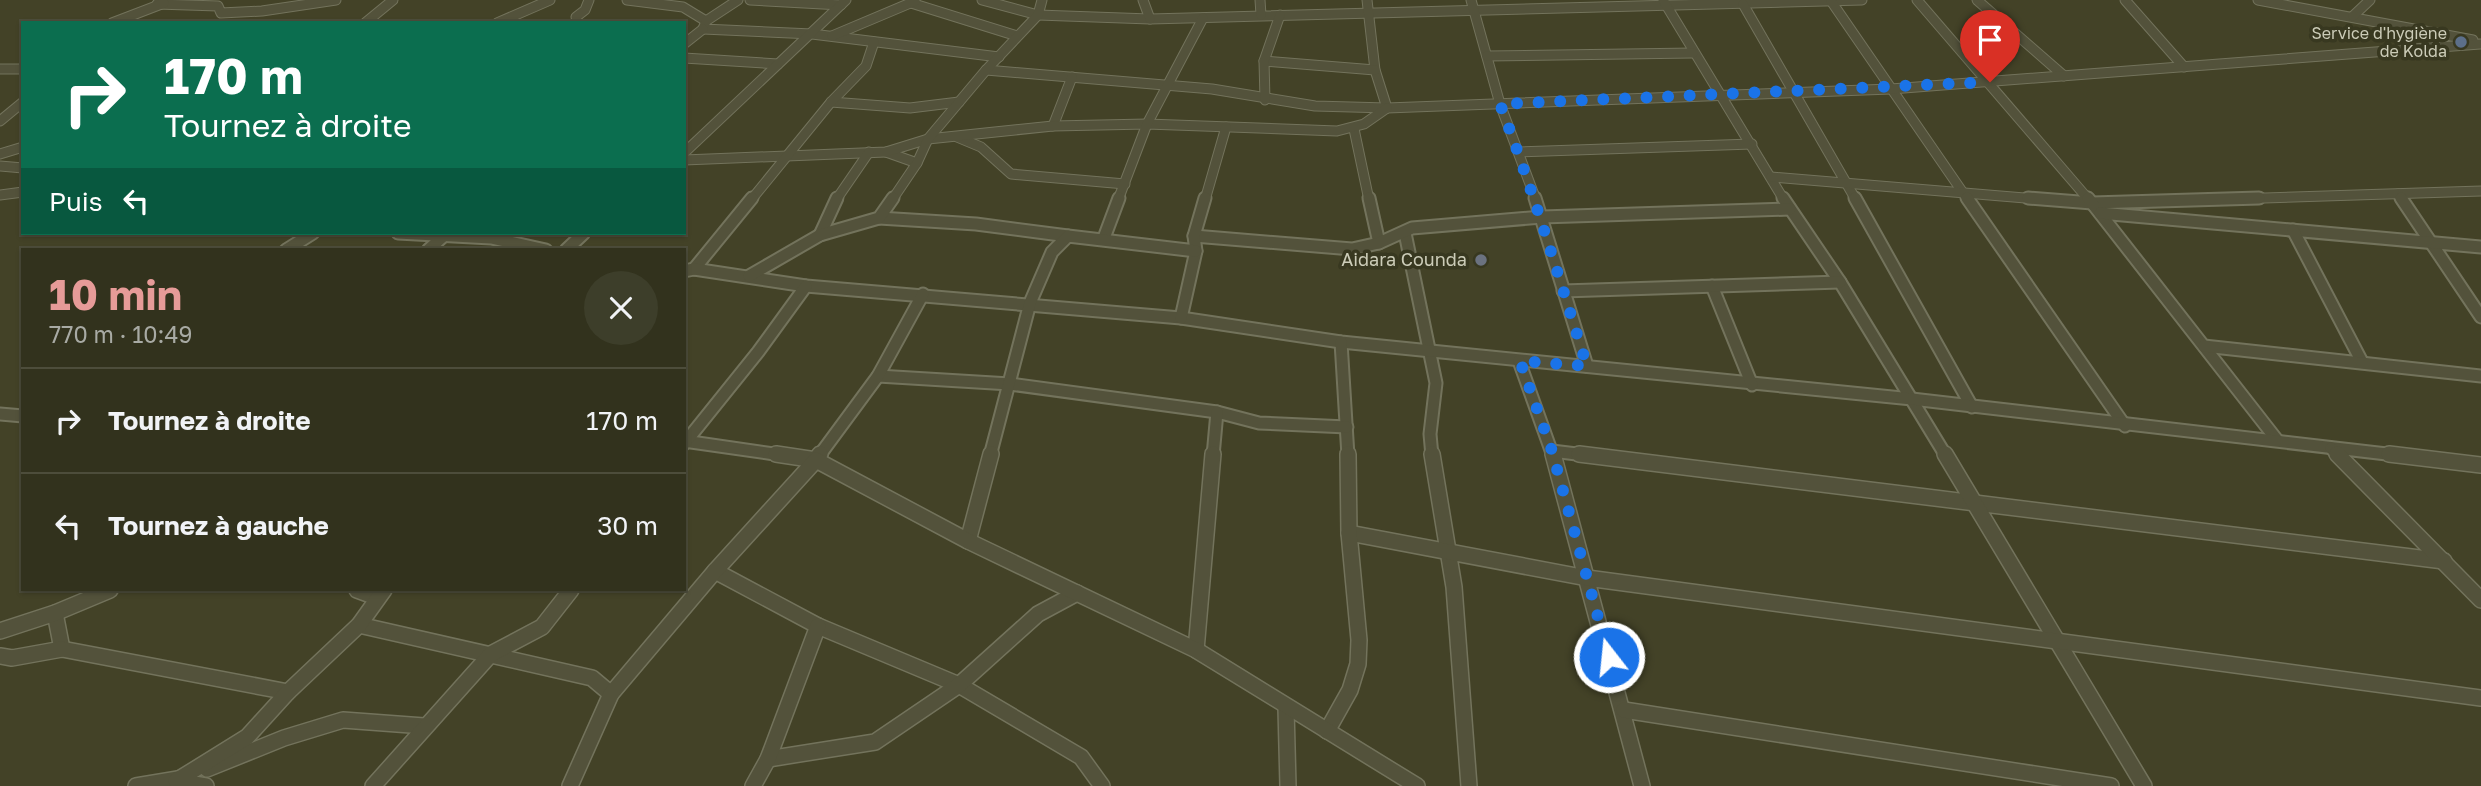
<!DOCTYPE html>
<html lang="fr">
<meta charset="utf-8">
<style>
body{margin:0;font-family:"Golos Text",sans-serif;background:#3d3e2a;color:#f1f3f6;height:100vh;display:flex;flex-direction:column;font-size:26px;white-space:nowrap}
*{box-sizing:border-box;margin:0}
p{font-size:23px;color:#a8aaa4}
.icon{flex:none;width:38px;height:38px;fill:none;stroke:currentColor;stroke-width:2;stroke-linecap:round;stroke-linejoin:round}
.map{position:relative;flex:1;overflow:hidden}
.drawer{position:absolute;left:21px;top:248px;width:665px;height:343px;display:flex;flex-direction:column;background:#32321d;border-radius:0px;box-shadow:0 2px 5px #0004,0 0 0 2px #4d4d3b}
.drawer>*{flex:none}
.hud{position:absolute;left:21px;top:21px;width:665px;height:214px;border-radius:0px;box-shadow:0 2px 5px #0004,0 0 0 2px #4d4d3b;background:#0b6e4f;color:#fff;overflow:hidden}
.pin{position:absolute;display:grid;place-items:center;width:60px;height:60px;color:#fff;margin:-72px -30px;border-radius:50% 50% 50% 0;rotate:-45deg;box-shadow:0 0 7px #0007}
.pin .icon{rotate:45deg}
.me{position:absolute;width:77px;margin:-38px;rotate:344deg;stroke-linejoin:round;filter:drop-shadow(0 0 5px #0008)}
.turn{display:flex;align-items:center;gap:24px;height:147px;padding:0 28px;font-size:32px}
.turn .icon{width:91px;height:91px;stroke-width:2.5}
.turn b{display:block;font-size:49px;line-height:60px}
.then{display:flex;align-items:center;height:66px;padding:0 28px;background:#0003;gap:14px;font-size:26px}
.round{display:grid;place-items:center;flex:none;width:74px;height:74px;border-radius:37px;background:#3d3e2a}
.headline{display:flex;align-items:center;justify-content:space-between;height:119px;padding:0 28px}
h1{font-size:42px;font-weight:700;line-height:52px;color:#e69b98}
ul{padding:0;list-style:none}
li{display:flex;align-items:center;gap:21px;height:105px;padding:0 28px;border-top:2px solid #4d4d3b}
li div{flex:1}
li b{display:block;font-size:26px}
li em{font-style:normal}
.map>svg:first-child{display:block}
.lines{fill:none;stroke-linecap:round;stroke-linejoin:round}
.street-far2-casing{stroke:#73735c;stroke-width:11}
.street-far1-casing{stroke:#73735c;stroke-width:15}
.street-casing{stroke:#73735c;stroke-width:18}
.street-far2{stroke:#53523b;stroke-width:9}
.street-far1{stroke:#53523b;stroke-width:11}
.street{stroke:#53523b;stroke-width:15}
.route{stroke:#1a73e8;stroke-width:12;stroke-dasharray:0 21.6}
.service-dot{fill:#5c6f8a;stroke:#383820;stroke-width:2.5}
.worship-dot{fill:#6b7280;stroke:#383820;stroke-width:2.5}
.labels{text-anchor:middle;stroke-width:7;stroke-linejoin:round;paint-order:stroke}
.far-poi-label{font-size:16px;fill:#ccccb8;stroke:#383820;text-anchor:end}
.poi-label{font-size:18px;fill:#ccccb8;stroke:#383820;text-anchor:end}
</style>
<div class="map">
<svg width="2481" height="786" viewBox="0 0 2481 786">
<rect width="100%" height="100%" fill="#434227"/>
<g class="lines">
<g class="street-far2-casing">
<g id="street-far2">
<path d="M627,0L683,7L706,21"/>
<path d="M738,0L706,21L703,29L812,34L999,57"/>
<path d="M750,0L841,5"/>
<path d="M982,0L1038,15L1150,19L1862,0"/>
<path d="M1143,0L1150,19"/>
<path d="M1260,0L1261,15"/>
<path d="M1367,0L1375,70L1387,108"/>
<path d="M1471,0L1500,104L1536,200"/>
<path d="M1663,0L1784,200"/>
<path d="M1917,0L2089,200"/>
<path d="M1977,0L2064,76"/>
<path d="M2125,0L2184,67"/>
<path d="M2258,0L2473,40"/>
<path d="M1831,1L1968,200"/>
<path d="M911,3L1017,36"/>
<path d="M157,4L218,6L221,13L262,11L336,0"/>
<path d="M1743,4L1856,200"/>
<path d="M2353,16L2370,0"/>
<path d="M576,17L585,10L589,0"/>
<path d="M112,23L164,3"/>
<path d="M365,23L393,0"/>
<path d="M497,23L550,0"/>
<path d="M832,36L915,1"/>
<path d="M684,44L703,29"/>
<path d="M1487,56L1693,53"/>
<path d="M684,58L778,64"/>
<path d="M1264,61L1375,70"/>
<path d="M0,69H23"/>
<path d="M986,70L1212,89L1315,106L1387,108L1891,89L2480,44"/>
<path d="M1265,100L1264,61L1280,15"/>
<path d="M831,102L910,108L959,102"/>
<path d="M0,121L23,102"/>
<path d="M1053,126L1072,77"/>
<path d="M1354,129L1369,200"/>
<path d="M957,137L981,147L1011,174L1125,184"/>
<path d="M886,152L917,163"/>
<path d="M1519,152L1752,144"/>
<path d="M684,153L846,0"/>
<path d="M0,154L23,147"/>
<path d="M684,160L886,152L928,139L1053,126L1147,124L1337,131L1364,124L1387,108"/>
<path d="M0,166L23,168"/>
<path d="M1771,177L2050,200"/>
<path d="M2398,194L2402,200"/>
<path d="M0,195L23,192"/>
<path d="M751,200L831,102L866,66L874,42"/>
<path d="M836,200L869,152"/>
<path d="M892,200L917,163L928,139L986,70L1038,15L1042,0"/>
<path d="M1118,200L1147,124L1203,18"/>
<path d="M1205,200L1226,127"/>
<path d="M2202,200L2481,191"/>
</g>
</g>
<g class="street-far1-casing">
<g id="street-far1">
<path d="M1369,198L1379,243"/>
<path d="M1535,198L1587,366"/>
<path d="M1783,198L1840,282L1946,456"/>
<path d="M1855,198L1972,407"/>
<path d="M1967,198L2125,426"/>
<path d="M2028,198L2092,203L2259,198"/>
<path d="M2088,198L2277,440"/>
<path d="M2401,198L2481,317"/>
<path d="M2100,213L2481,247"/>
<path d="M879,218L976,224L1068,236"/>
<path d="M2293,230L2362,362"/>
<path d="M398,233L491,238L546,250"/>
<path d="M1405,233L1436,383L1430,434L1432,456"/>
<path d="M820,235L837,198"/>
<path d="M1194,236L1352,249L1379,243L1412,228L1542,217L1790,209"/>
<path d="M1104,238L1119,198"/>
<path d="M286,250L313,233"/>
<path d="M428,250L447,233"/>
<path d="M566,250L584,233"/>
<path d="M694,269L752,198"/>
<path d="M684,271L694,269L806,286L1181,318L1341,342L1912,399L2404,456"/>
<path d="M749,276L820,235L879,218L893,198"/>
<path d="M1712,286L1752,385"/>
<path d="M1563,291L1840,282"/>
<path d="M1181,318L1196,251L1194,236L1205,198"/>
<path d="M1341,342L1348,456"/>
<path d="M2204,346L2481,376"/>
<path d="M1519,361L1553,456"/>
<path d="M878,376L1010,384L1217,412L1259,423L1347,427"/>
<path d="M0,414L23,416"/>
<path d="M684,441L788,456"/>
<path d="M684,444L758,352L806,286"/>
<path d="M2331,448L2339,456"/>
<path d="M1552,451L1593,456"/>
<path d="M819,456L878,376L923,294"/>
<path d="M990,456L1030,303L1052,252L1068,236L1196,251"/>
<path d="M1213,456L1217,412"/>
</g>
</g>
<g class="street-casing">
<g id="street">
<path d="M776,454L816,460L820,454"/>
<path d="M1432,454L1454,587L1469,786"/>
<path d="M1553,454L1642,786"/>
<path d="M1579,454L2444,561"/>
<path d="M1945,454L2144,786"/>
<path d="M2337,454L2481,600"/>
<path d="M2389,454L2481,465"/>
<path d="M1349,533L1587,578L2481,698"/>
<path d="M968,541L991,454"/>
<path d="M715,571L818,626L959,685L1081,757L1102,786"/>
<path d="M357,590L376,597"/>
<path d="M55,613L62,649"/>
<path d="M359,625L592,678L611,694"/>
<path d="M0,631L55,613L110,590"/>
<path d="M1196,650L1213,454"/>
<path d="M0,656L12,658L62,649L288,692"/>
<path d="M1286,708L1288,786"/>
<path d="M1624,710L2111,786"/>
<path d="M1327,731L1350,690L1358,664L1359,640L1349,533L1348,454"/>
<path d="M768,759L875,742L959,685L1038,614L1077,593"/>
<path d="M207,769L284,738L343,720L424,726"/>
<path d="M136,786L184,778"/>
<path d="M206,786L176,781L247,737L288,692L359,625L384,590"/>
<path d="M373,786L491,654L542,627L571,590"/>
<path d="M570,786L611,694L715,571L816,460L968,541L1196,650L1417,786"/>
<path d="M753,786L768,759L818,626"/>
</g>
</g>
<use href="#street-far2" class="street-far2"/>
<use href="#street-far1" class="street-far1"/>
<use href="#street" class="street"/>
</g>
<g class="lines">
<path class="route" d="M1609,657L1552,451L1520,361L1587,366C1559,278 1533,190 1500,104L1990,82"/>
</g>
<circle class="service-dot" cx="2461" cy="42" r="7"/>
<circle class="worship-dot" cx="1481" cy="260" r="7"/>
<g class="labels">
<g class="far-poi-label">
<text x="2447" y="39">Service d'hygiène<tspan x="2447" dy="18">de Kolda</tspan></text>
</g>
<g class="poi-label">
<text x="1467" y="266">Aidara Counda</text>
</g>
</g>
</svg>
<div class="pin" style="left:1990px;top:82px;background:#d93025"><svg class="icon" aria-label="arrive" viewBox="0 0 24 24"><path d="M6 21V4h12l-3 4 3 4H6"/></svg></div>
<svg class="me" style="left:1609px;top:657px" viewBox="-20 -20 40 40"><circle r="17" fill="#1a73e8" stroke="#fff" stroke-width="3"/><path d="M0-11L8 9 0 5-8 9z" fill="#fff"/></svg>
<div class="hud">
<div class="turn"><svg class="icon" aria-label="right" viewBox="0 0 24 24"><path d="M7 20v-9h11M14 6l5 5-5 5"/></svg><div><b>170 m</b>Tournez à droite</div></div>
<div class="then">Puis<svg class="icon" aria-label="left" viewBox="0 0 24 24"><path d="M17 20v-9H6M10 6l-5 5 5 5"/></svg></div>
</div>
<section class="drawer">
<div class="headline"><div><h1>10 min</h1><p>770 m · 10:49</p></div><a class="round"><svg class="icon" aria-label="close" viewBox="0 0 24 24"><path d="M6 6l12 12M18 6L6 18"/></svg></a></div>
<ul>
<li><svg class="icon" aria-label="right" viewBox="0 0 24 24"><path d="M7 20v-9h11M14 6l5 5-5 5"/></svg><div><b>Tournez à droite</b></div><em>170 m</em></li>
<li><svg class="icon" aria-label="left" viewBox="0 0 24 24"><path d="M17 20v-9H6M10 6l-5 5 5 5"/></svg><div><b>Tournez à gauche</b></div><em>30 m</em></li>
</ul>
</section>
</div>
